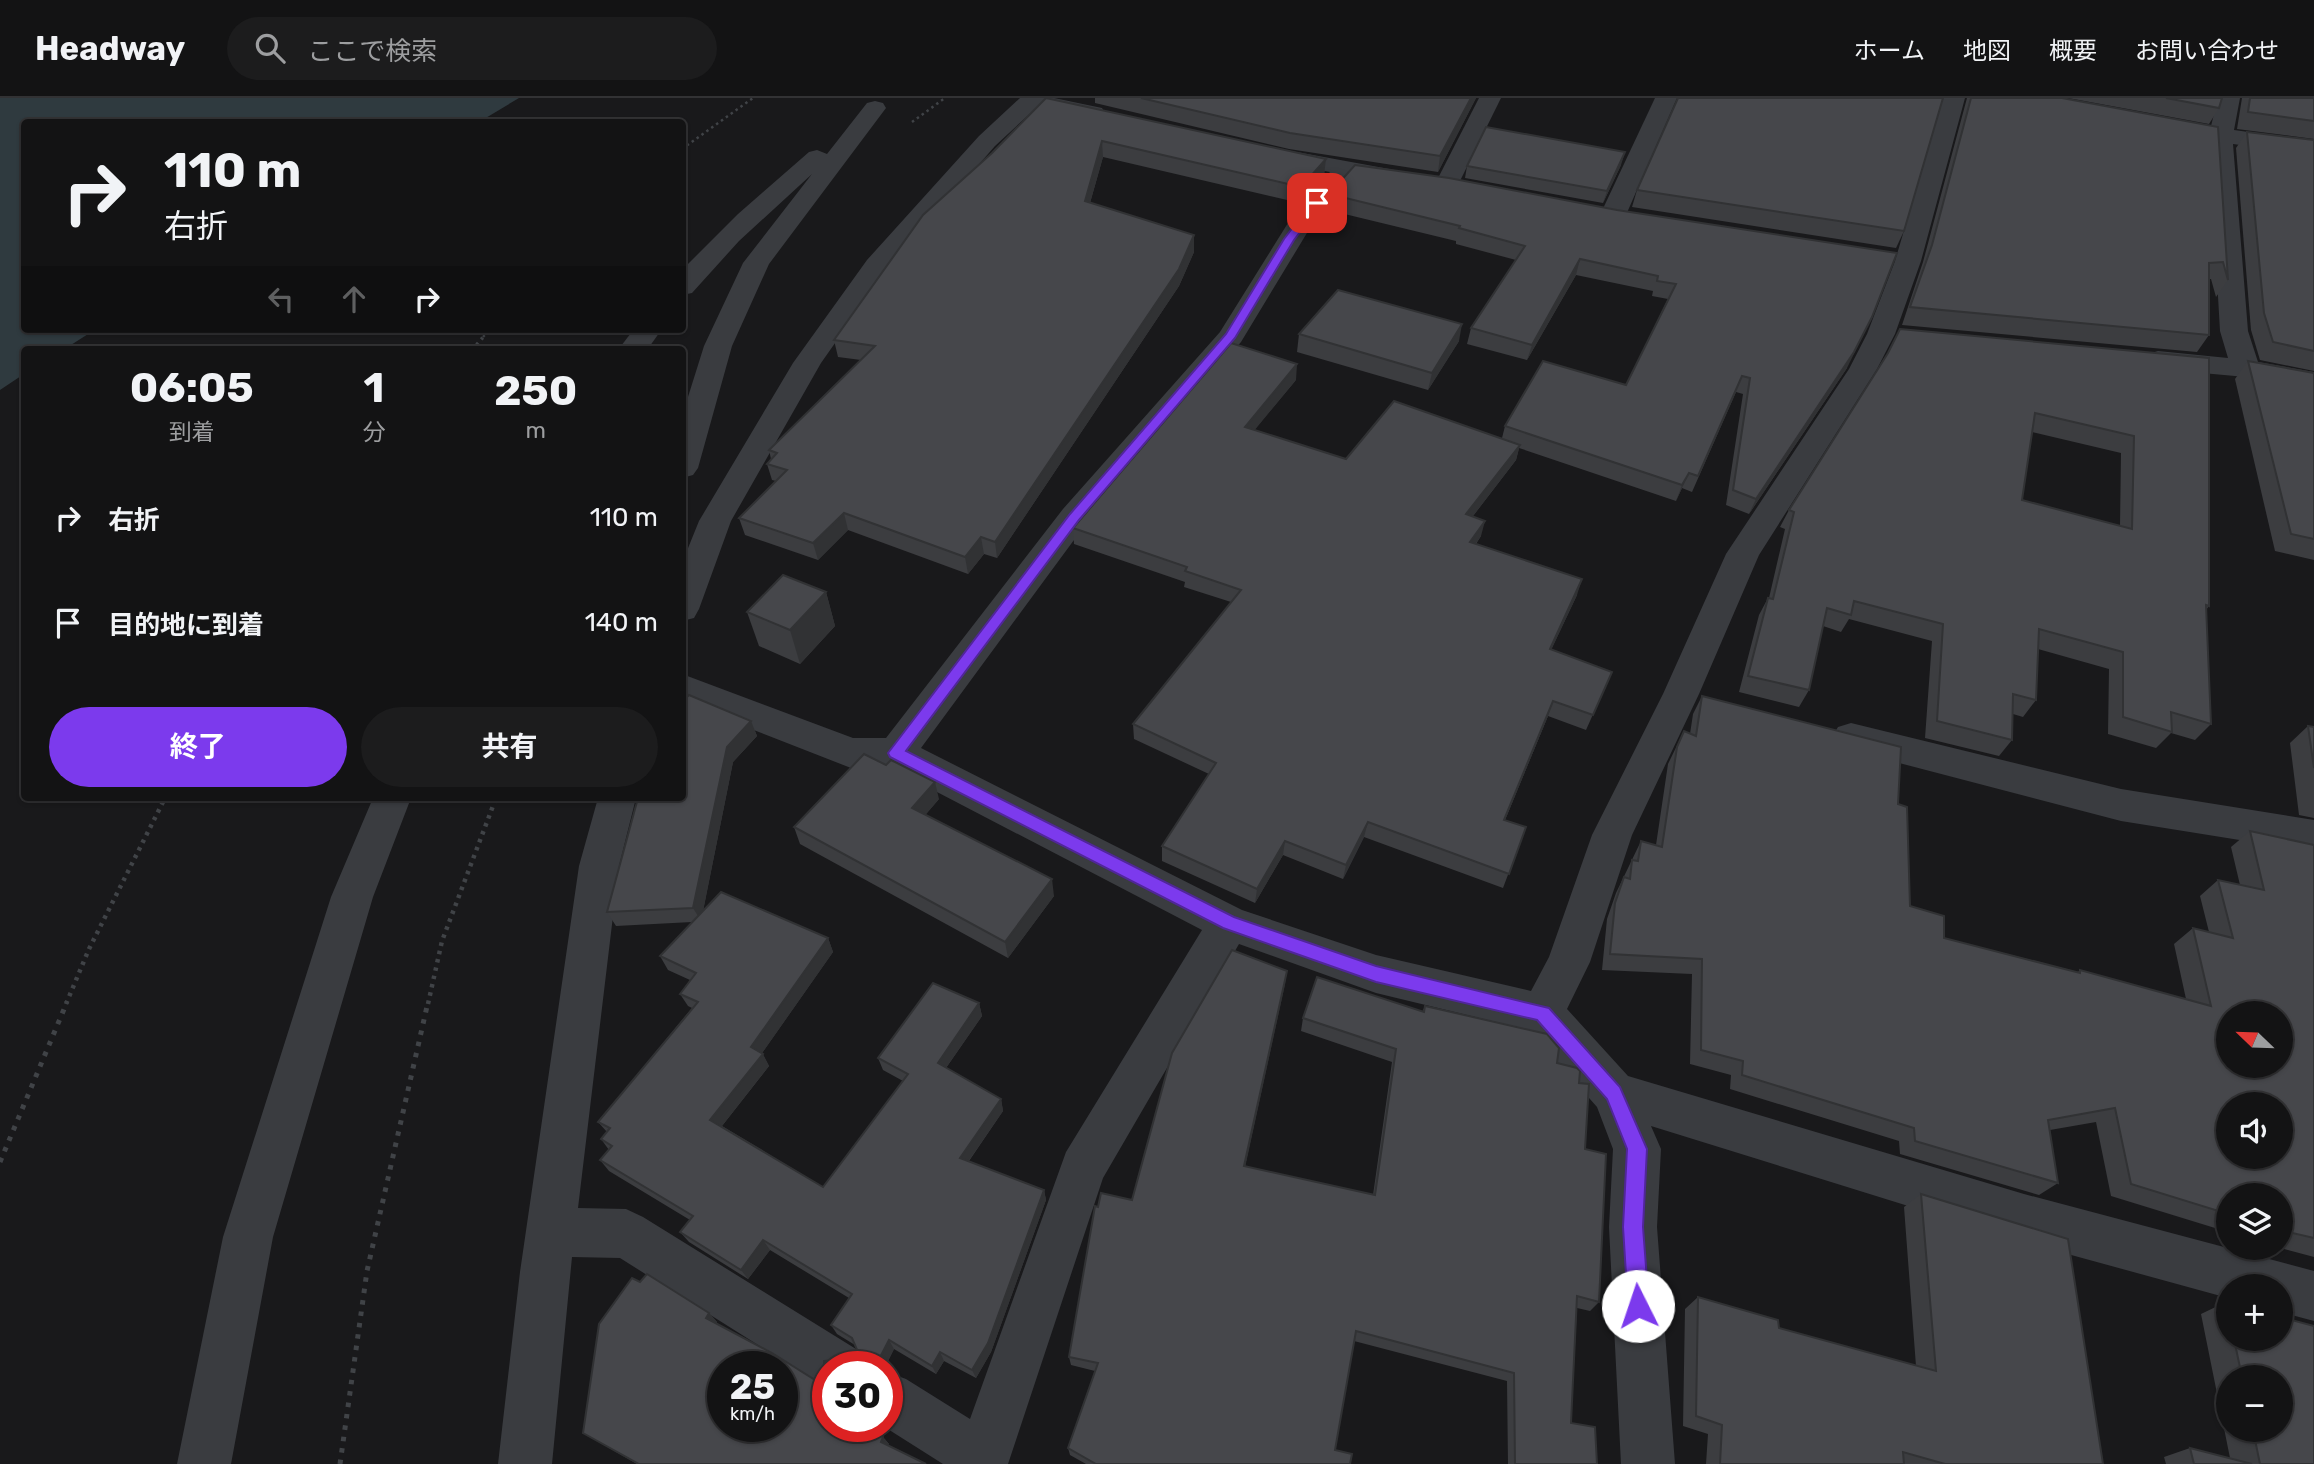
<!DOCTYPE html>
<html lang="ja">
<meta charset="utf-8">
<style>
body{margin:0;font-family:Rubik,"Noto Sans JP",sans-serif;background:#1c1c1d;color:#f1f3f6;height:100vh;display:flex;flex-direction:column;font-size:26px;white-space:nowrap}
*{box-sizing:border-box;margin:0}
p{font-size:23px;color:#9d9ea0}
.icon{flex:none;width:38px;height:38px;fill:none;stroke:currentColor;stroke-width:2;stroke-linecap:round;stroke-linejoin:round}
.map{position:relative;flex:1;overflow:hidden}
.side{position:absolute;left:21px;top:248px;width:665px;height:455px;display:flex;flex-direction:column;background:#131314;border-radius:7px;box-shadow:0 2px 5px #0004,0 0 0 2px #323234}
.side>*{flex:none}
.top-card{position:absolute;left:21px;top:21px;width:665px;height:214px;border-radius:7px;box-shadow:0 2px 5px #0004,0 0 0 2px #323234;background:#131314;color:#f1f3f6;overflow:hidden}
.needle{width:46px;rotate:293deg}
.tools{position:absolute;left:2216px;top:903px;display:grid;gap:14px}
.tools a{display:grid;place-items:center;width:77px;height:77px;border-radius:50%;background:#131314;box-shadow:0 2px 5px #0004,0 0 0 2px #323234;font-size:35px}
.speed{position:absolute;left:707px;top:1253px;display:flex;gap:14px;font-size:35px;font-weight:700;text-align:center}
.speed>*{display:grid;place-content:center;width:91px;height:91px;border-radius:50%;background:#131314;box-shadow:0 2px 5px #0004,0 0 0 2px #323234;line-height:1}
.speed small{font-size:18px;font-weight:400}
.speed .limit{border:10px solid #d22;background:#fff;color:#111}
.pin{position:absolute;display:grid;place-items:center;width:60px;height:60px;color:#fff;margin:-30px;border-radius:14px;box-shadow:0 4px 10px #0006}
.me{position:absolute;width:77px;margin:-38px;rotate:356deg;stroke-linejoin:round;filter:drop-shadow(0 0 5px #0008)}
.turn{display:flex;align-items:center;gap:24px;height:147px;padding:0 28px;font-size:32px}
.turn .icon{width:91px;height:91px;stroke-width:2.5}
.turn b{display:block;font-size:49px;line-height:60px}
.lanes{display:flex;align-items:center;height:66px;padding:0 28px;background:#0003;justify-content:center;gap:35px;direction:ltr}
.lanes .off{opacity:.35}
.eta{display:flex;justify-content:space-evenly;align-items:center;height:119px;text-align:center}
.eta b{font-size:42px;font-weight:700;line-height:49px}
.button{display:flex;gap:14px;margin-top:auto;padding:14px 28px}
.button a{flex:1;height:80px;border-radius:42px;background:#7c3aed;color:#fff;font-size:28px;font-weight:700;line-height:80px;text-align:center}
.button a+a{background:#1c1c1d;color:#f1f3f6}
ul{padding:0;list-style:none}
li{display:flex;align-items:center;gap:21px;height:105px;padding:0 28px}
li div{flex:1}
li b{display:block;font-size:26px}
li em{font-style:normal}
header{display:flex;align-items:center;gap:42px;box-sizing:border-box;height:98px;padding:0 35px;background:#131314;border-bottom:2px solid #323234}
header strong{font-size:33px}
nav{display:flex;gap:38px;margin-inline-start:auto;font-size:24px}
.search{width:490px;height:63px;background:#1c1c1d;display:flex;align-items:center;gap:18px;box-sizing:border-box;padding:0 24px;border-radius:38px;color:#9d9ea0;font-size:26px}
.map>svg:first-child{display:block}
.water{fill:#2f3a3f}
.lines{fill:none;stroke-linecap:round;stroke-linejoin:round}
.path-far3{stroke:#404347;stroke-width:2.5;stroke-dasharray:2.5 3.5;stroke-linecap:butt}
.path-far2{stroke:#404347;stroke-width:3.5;stroke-dasharray:2.5 4.5;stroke-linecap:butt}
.path-far1{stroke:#404347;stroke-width:4.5;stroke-dasharray:3.5 5;stroke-linecap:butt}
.path{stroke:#404347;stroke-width:5;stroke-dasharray:4.5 7;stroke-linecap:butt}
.minor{fill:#3a3c40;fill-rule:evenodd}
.wall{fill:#3c3d40;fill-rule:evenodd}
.shaded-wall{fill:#313234}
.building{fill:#46474b;stroke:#313234;stroke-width:2;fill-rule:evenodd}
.route{fill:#7c3aed;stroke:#51269a;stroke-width:2}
</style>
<header>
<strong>Headway</strong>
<div class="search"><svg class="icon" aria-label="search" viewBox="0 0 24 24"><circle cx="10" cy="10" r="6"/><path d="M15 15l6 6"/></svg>ここで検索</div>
<nav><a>ホーム</a><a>地図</a><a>概要</a><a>お問い合わせ</a></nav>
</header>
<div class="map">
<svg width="2314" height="1366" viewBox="0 0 2314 1366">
<rect width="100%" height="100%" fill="#19191b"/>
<path class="water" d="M0,0H519L479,24H24V231H96L63,252H24V276L0,292Z"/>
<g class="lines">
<g class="path-far3">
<path d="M912,24L945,0"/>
<path d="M682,51L753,0"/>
<path d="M483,239L490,231"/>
</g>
<path class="path-far2" d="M472,252L485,237"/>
<g class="path-far1">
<path d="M66,906L89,851L165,700"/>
<path d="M428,906L442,843L496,700"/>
</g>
<g class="path">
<path d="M0,1064L67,904"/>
<path d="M340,1366L367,1173L428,904"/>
</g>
<g class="minor">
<path d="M1020,0H1054L1102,10L1105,15L1102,20L1094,22L1036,10L995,48L885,174L821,265L731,423L699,511L694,520L682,523V465L699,423L793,265L867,162L979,38Z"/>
<path d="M1479,0H1501L1456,91L1447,93L1438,91L1435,86Z"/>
<path d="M1655,0H1677L1626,117L1622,122L1613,125L1604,122L1600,117Z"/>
<path d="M1943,0H1965L1921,163L1895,236L1877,271L1759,457L1699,596L1632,737L1590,864L1567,911L1628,978L2024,1096L2314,1173V1223L2280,1214V1188H2228V1200L2024,1144L1651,1028L1661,1051L1657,1129L1675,1366H1621L1609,1129L1613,1051L1597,1009L1529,932L1376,895L1239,846L1103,1080L1008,1366H943L883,1328H887V1274L906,1281L970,1321L1066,1054L1202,832L891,670H851L682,604V576L853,640H886L1063,411L1220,234L1293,117L1330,74L1267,62L1263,57L1267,52L1275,50L1411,75L1414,80L1411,85L1402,87L1353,78L1313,125L1241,244L1085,427L921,650L1242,812L1376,857L1531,893L1549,859L1592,737L1663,596L1726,456L1849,271L1867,236L1895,163Z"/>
<path d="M2218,0H2240L2234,32L2314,43V57L2233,46L2248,233L2258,264L2314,274V292L2246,279L2158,271L2148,268L2144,262L2148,256L2158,253L2228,260L2220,233L2209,42L2159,34L2155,29L2159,24L2167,22L2211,28Z"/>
<path d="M875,3L883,5L886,10L769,166L732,248L698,370L693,377L682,380V318L704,248L743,165L812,76L739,143L692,195L682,197V172L738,116L809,54L817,52L827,56L867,5Z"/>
<path d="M634,231H662L647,252H618Z"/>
<path d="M1851,625L2121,691L2314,722V754L2121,723L1838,649L1832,639L1838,629Z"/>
<path d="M373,700H411L373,799L273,1139L231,1366H177L223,1139L331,799Z"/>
<path d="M598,700H636L619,768L578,1110L626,1111L643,1119L856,1251L864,1269H828V1291L620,1160L572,1159L552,1366H498L520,1174L579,768Z"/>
</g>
</g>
<g class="wall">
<path d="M1046,0L1326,61L1324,77L1300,105L1103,59L1090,105L1194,137V154L1179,188L997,460L984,456L968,476L848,432L818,462L745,437L739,420L776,383L772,382L767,366L771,361L769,352L861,262L838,259L834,242L992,55Z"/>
<path d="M1095,0H1476L1438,74L1289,51L1095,5Z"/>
<path d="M1967,0H2062L2218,29L2228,182L2216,199L2211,181H2209V237L2197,254L1902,227L1923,164Z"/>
<path d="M2068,0H2222L2219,10L2209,26Z"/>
<path d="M2242,0H2314V41L2237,31Z"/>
<path d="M2247,34L2314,42V273L2260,262L2251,232L2236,50Z"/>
<path d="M1621,67L1603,105L1465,80L1467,68Z"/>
<path d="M1637,92L1904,133L1896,150L1632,109Z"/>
<path d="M1329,96L1617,112L1847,270L1749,416L1726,407L1743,296L1736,294L1692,394L1682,390L1676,403L1519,350L1516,362L1473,418L1481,438L1476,446L1577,497L1551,552L1612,574L1586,632L1548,618L1505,722L1526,729L1503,790L1364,739L1343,781L1283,757L1255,805L1162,763V748L1209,676L1134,641L1133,626L1231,504L1184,489L1185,484L1074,446L1073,430L1296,282L1254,332L1346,361L1502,340L1505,328L1626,287L1668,201L1652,198L1653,193L1576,177L1527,262L1467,246L1471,230L1516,162L1456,146V143L1328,112Z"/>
<path d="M1299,236L1459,243L1428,292L1297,254Z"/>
<path d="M1887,257L2209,260V508L2206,512L2211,626L2195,642L2171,635L2156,650L2108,636L2109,571L2038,551L2036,602L2023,619L2013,616L2012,642L1999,658L1925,640L1932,543L1849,521L1841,534L1823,528L1809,592L1799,609L1739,594L1759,517L1768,500H1769L1785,431L1780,429L1789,412ZM2032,334L2121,355L2120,428L2022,402Z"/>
<path d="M2248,263L2314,275V462L2275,453L2235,281Z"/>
<path d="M826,494L835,528L800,566L759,548L747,514Z"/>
<path d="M689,597L751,623L757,638L733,664L703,813L721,794L828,840L833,854L762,955L769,968L722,1028L823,1089L903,983L883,972L878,960L933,885L979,905L982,918L946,970L1001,1001L1003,1013L969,1063L1044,1092L1046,1102L991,1254L976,1280L944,1263L936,1276L894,1251L885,1269H828V1328H863L883,1339L889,1346L888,1347L926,1366H637L583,1335L599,1226L632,1180L640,1184L647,1176L709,1215L717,1224V1226L772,1255L820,1285L824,1283V1263L861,1261L855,1247L837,1236L831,1227L849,1200L770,1152L748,1181L689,1144L680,1134L690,1122L609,1073L600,1062L609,1052L601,1041L607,1034L598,1024L692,910L688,908L680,896L690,882L668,872L660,858L692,824L616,828L607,814L638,700H682V604ZM723,1269H782V1328H723Z"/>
<path d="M1702,598L1898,706L1910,808L1944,840L2078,874L2080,872L2186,901L2174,846L2193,830L2209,834L2200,798L2218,782L2240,787L2231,749L2250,733L2314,746V1159L2280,1150V1097H2228V1134L2111,1098L2096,1024L2050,1032L2058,1085L2039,1097L1900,1056L1899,1043L1730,991L1731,977L1690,966L1692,876L1602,872L1607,821L1616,795L1641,743L1656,747L1668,666L1684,633L1690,636L1693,616Z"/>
<path d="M2308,628L2314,629V720L2299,717L2290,645Z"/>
<path d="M939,701L925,717L1054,798L1008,860L800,746L794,729Z"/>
<path d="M1287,873L1245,1068L1373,1097L1392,964L1301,933L1303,920L1422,914L1425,908L1557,965L1579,985L1599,1204L1590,1213L1577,1210L1571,1325L1597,1366H1508L1507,1283L1354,1243L1335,1352L1350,1366H1086L1070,1357L1068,1350L1095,1273L1071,1267L1069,1259L1098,1109L1132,1102Z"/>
<path d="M1921,1096L2103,1366H1706L1708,1336L1683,1328L1685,1211L1698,1199L1779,1230L1916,1268L1904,1109Z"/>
<path d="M2226,1204H2228V1241H2280L2314,1366H2166L2164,1359L2190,1350L2230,1360L2201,1216ZM2228,1279H2280V1332H2228Z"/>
</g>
<g class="shaded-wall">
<path d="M1471,0H1476L1438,74L1440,58Z"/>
<path d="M1102,43L1103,59L1086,119L1085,103Z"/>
<path d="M1625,54L1621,67L1603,105L1607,93Z"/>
<path d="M1326,61L1324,77L1300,105L1301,89Z"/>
<path d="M1194,137V154L1179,188L997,460L995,444Z"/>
<path d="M1580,161L1576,177L1527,262L1532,247Z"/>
<path d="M1872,219L1847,270L1749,416L1756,401Z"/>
<path d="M1462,226L1459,243L1428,292L1432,275Z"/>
<path d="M1297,266L1296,282L1244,345L1245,329Z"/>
<path d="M1520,347L1516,362L1463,431L1466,416Z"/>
<path d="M1689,375L1682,390L1676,403L1682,387Z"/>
<path d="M844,415L848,432L818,462L813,445Z"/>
<path d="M1485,423L1481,438L1466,459L1470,444Z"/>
<path d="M981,439L984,456L968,476L965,459Z"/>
<path d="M1582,481L1577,497L1544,567L1550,551Z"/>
<path d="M826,494L835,528L800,566L790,532Z"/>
<path d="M1553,603L1548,618L1499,736L1504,722Z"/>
<path d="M751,623L757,638L733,664L701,823L693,810L727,649Z"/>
<path d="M935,684L939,701L916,728L912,710Z"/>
<path d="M1368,724L1364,739L1343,781L1346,767Z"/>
<path d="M1285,743L1283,757L1255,805L1257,791Z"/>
<path d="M1052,781L1054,798L1008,860L1005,844Z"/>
<path d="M828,840L833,854L758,961L751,949Z"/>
<path d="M1287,873L1285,886L1243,1079L1244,1068Z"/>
<path d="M979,905L982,918L941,977L938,965Z"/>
<path d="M763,956L769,968L718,1033L710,1022Z"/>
<path d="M1001,1001L1003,1013L963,1071L960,1060Z"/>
<path d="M1044,1092L1046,1102L991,1254L976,1280L972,1272Z"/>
<path d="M763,1142L770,1152L748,1181L741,1172Z"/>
<path d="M709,1215L717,1224L714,1229L706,1220Z"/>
<path d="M889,1242L894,1251L885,1269H875Z"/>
<path d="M940,1254L944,1263L936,1276L932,1268Z"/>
<path d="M883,1339L889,1346L886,1350L881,1344Z"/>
</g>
<g class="building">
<path d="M1046,0L1326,61L1301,89L1102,43L1085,103L1194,137L1179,171L995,444L981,439L965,459L844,415L813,445L739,420L787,372L767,366L777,355L769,352L875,248L834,242L923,117L992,55Z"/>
<path d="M1141,0H1471L1440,58L1290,35Z"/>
<path d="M1678,0H1943L1904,133L1637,92Z"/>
<path d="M1971,0H2062L2218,29L2228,182L2223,164L2209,165V237L1910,209L1932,147Z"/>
<path d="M2166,0H2222L2219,10Z"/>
<path d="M2250,0H2314V23L2248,14Z"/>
<path d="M1486,29L1625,54L1607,93L1467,68Z"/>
<path d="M2247,34L2314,42V253L2273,244L2264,215Z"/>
<path d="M1355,67L1449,80L1617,112L1897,155L1872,219L1854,254L1756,401L1733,392L1750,280L1742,278L1698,378L1689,375L1682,387L1505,328L1543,263L1626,287L1676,186L1657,183L1658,178L1580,161L1532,247L1471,230L1525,148L1459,130L1460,128L1329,96Z"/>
<path d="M1338,192L1462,226L1432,275L1299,236Z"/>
<path d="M1900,231L2209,260V508L2206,507L2211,626L2171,614L2172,634L2123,619V554L2039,531L2036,602L2013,596L2012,642L1937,623L1943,526L1854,503L1851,517L1827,510L1809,592L1748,578L1768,500L1773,501L1794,414L1789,412L1888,255ZM2035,315L2134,338L2132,431L2022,402Z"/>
<path d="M1231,245L1297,266L1245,329L1346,361L1394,303L1520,347L1466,416L1485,423L1470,444L1582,481L1550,551L1612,574L1593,617L1553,603L1504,722L1526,729L1509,776L1368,724L1346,767L1285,743L1257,791L1162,748L1216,665L1133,626L1241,492L1185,473L1187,469L1073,430Z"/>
<path d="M2248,263L2314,275V441L2291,436Z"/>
<path d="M783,477L826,494L790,532L747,514Z"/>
<path d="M689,597L751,623L727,649L693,810L607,814L638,700H682V604Z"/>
<path d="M1702,598L1901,649L1898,706L1907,709L1910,808L1944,818V840L2080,875V872L2211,908L2193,830L2233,840L2218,782L2264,792L2250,733L2314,747V1140L2280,1132V1097H2228V1116L2131,1086L2115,1010L2048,1022L2058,1085L1915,1043L1914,1030L1742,977L1743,963L1701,952L1702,861L1610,856L1615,805L1624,779L1630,781L1632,762L1638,763L1641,743L1662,749L1677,649L1684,633L1696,638ZM2228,915H2280V968H2228ZM2228,1006H2280V1059H2228Z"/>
<path d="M2308,628L2314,629V670Z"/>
<path d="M864,656L886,667L891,662L935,684L912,710L1052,781L1005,844L794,729Z"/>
<path d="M721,794L828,840L751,949L763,956L710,1022L823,1089L908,976L878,960L933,885L979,905L938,965L1001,1001L960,1060L1044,1092L988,1245L972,1272L940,1254L932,1268L889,1242L875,1269H828V1328H863L883,1339L881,1344L926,1366H639L583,1335L599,1226L632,1180L640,1184L647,1176L709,1215L706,1220L772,1255L820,1285L824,1283V1263L861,1261L852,1240L831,1227L852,1196L763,1142L741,1172L680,1134L693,1118L600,1062L612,1048L601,1041L610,1030L598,1024L698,904L680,896L696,875L660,858ZM723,1269H782V1328H723Z"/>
<path d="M1232,852L1287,873L1244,1068L1375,1097L1396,951L1303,920L1317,879L1424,914L1425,908L1547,936L1559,950L1557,965L1577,970L1580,973L1579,985L1589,986L1585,1051L1606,1056L1599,1204L1577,1198L1571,1325L1595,1329L1597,1366H1515L1514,1275L1356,1233L1335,1352L1352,1356L1350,1366H1096L1068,1350L1098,1265L1069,1259L1095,1108L1098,1109L1101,1095L1132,1102L1172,955Z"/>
<path d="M1921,1096L2068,1141L2103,1366H1945L1903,1354L1904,1366H1720L1722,1327L1696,1318L1698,1199L1778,1222L1779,1230L1936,1273Z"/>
<path d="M2280,1219L2314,1228V1366H2260L2253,1332H2280V1279H2242L2234,1241H2280Z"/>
<path d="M2190,1350L2252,1366H2194Z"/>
</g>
<path class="route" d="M1313,103L1322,105L1294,142L1235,240L1079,422L906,653L1234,819L1376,868L1549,910L1620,989L1647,1051L1643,1129L1649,1208L1646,1215L1638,1218L1631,1215L1628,1208L1623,1129L1627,1051L1607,1001L1537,922L1376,884L1223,830L890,659L888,655L1070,416L1226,236L1284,141Z"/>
</svg>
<div class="tools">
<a><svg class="needle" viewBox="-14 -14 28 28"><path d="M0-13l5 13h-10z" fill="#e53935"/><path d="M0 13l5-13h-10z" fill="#9d9ea0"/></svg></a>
<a><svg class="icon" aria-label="sound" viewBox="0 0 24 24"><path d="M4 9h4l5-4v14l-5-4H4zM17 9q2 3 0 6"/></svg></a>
<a><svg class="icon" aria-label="layers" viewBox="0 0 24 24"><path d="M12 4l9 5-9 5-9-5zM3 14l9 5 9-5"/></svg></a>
<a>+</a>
<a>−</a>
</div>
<div class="speed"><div>25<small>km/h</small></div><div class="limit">30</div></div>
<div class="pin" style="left:1317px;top:105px;background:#d93025"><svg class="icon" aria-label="arrive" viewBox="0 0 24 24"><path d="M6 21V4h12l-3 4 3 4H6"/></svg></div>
<svg class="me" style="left:1638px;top:1208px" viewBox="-20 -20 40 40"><circle r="19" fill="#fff"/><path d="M0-13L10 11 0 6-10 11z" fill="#7c3aed"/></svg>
<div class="top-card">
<div class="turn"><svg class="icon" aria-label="right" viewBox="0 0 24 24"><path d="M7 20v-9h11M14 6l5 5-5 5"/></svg><div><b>110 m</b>右折</div></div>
<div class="lanes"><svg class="icon off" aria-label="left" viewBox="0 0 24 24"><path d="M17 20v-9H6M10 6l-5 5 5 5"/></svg><svg class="icon off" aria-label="ahead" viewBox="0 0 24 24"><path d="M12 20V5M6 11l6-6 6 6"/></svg><svg class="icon" aria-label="right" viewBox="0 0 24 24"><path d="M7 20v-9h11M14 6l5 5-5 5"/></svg></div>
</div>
<section class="side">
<div class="eta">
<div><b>06:05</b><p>到着</p></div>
<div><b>1</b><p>分</p></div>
<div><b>250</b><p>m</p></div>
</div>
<ul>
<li><svg class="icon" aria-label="right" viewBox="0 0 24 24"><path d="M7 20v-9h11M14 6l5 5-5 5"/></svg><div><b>右折</b></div><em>110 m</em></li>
<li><svg class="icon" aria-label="arrive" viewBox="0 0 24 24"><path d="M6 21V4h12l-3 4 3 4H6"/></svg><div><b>目的地に到着</b></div><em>140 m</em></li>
</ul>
<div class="button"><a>終了</a><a>共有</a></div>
</section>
</div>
